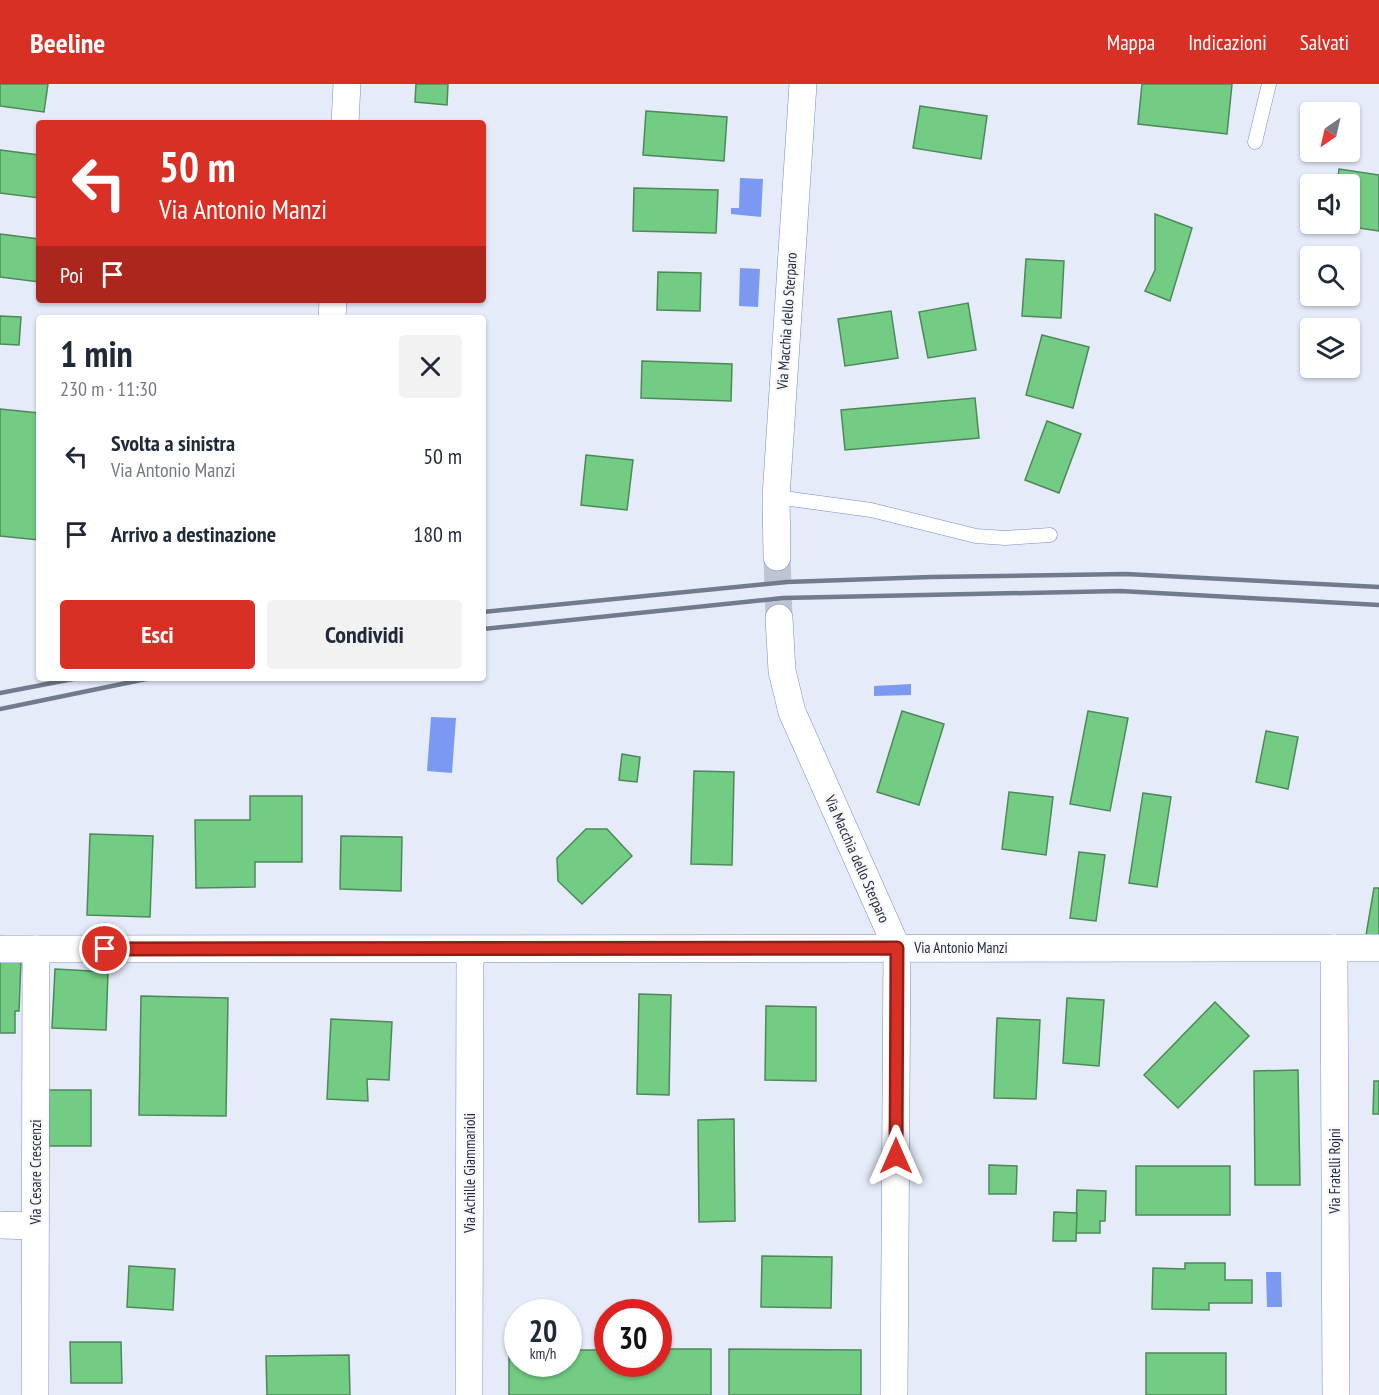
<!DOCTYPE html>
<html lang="it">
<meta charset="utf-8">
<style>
body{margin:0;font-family:"PT Sans Narrow",sans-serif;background:#f2f2f3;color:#1f2937;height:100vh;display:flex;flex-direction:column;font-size:22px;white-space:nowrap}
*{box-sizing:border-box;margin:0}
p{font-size:20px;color:#747a83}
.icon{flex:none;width:33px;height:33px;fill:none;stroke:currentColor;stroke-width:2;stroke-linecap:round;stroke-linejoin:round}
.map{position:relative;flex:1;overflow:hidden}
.details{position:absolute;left:36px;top:231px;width:450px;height:366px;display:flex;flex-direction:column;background:#fff;border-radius:6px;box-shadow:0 2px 4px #0004}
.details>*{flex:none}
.hud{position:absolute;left:36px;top:36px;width:450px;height:183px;border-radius:6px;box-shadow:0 2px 4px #0004;background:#d93025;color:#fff;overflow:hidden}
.needle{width:39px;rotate:214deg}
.tools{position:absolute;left:1300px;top:18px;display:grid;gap:12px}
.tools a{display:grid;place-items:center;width:60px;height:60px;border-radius:6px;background:#fff;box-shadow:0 2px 4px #0004;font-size:30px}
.speed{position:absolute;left:504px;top:1215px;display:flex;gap:12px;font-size:30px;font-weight:700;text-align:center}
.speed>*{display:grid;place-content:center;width:78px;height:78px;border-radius:50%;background:#fff;box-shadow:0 2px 4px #0004;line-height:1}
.speed small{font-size:15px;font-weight:400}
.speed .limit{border:9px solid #d22;background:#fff;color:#111}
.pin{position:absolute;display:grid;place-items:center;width:51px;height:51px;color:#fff;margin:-26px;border:3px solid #fff;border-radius:50%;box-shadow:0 2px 6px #0007}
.me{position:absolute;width:66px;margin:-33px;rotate:0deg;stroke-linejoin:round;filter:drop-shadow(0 0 4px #0008)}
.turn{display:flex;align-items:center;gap:21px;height:126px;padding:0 24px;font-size:27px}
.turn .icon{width:78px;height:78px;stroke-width:2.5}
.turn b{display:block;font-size:42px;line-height:51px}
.then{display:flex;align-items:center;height:57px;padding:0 24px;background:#0003;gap:12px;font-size:22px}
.round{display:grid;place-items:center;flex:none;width:63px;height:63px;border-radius:6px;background:#f2f2f3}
.summary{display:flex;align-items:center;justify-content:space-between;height:102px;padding:0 24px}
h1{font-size:36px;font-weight:700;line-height:45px}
.primary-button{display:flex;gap:12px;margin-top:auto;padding:12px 24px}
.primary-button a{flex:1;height:69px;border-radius:6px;background:#d93025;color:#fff;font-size:24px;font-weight:700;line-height:69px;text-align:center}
.primary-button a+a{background:#f2f2f3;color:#1f2937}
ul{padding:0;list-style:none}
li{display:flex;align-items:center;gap:18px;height:78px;padding:0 24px}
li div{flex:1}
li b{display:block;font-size:22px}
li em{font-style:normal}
header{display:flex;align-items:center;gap:36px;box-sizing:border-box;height:84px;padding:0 30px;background:#d93025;color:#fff}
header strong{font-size:28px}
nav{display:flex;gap:33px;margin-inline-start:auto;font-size:21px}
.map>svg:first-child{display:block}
.water{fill:#7b99f1}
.building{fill:#73cc84;stroke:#4d8958;stroke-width:1.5}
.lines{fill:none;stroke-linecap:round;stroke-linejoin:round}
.minor-tunnel{stroke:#bdc4d4;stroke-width:27;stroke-dasharray:27 14;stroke-linecap:butt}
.service-casing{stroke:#768ccb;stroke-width:15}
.minor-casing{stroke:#768ccb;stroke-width:28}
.service{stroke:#fff;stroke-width:14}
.minor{stroke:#fff;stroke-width:27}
.rail{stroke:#727a8e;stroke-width:4.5}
.route-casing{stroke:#8d1f18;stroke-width:15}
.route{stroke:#d93025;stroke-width:10}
.labels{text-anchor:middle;stroke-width:4.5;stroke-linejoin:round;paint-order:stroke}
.street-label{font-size:15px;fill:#1e2740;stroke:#f8f8f8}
</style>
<header>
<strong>Beeline</strong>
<nav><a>Mappa</a><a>Indicazioni</a><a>Salvati</a></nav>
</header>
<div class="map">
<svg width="1379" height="1311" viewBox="0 0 1379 1311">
<rect width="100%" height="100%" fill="#e5ebf9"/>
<g class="water">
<path d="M740,94L763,95L761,133L731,130V124H739Z"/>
<path d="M740,184L760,185L758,223L739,222Z"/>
<path d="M911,600V611L874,612V602Z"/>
<path d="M431,633L456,634L452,689L427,687Z"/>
<path d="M1266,1188H1281L1282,1223H1267Z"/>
</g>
<g class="building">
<path d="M0,0H48L44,28L0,22Z"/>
<path d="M416,0H448L447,21L415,18Z"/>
<path d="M1142,0H1232L1227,50L1138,40Z"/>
<path d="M920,22L987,32L981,75L913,64Z"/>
<path d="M646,27L727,33L724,77L643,71Z"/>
<path d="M0,66L39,71V114L0,109Z"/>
<path d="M1339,85L1379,91V147L1332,140H1350V100H1337Z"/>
<path d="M634,104L718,106L716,149L633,147Z"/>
<path d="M1155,130L1192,144L1170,217L1145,207L1155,186Z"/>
<path d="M0,150L39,155V198L0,193Z"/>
<path d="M1026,175L1064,177L1061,234L1022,232Z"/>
<path d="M658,188L701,189L700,227L657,226Z"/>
<path d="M968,219L976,266L928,274L919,228Z"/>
<path d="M891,227L898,274L845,282L838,235Z"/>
<path d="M0,232L21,233L19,261L0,260Z"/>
<path d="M1042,251L1089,263L1073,324L1026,311Z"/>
<path d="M642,277L732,280L731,317L641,314Z"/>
<path d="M975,314L979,354L845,366L841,326Z"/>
<path d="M0,325L39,329V456L0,452Z"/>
<path d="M1047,337L1081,350L1059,409L1025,396Z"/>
<path d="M586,371L633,376L627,426L581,421Z"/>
<path d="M902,627L944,640L919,721L877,708Z"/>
<path d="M1088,627L1128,634L1110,727L1070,720Z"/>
<path d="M1266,647L1298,653L1288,705L1256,698Z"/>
<path d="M622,670L640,673L637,698L619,696Z"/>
<path d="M694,687L734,688L732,781L691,780Z"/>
<path d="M1009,708L1053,713L1046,771L1002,765Z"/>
<path d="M1143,709L1171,713L1157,803L1129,799Z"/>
<path d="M250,712H302V778H255V803L196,804L195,736H250Z"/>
<path d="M586,745H607L632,772L582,820L558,797L557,774Z"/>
<path d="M90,750L153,752L150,833L87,831Z"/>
<path d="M341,752L402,753L401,807L340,805Z"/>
<path d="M1079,768L1105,771L1096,837L1070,834Z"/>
<path d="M1374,804H1379V853L1366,851Z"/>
<path d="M0,877H21L19,927H15V949H0Z"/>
<path d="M55,885L108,888L106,946L52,944Z"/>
<path d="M639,910L671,911L669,1011L637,1010Z"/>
<path d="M141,912L228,914L226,1032L139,1031Z"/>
<path d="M1067,914L1104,916L1099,982L1063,979Z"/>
<path d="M1215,918L1249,952L1178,1024L1144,991Z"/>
<path d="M766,922L816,923V997L765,996Z"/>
<path d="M997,934L1040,936L1036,1015L994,1014Z"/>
<path d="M331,935L392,938L389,996L367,995L368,1017L327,1015Z"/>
<path d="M1298,986L1300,1101H1255L1254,987Z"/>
<path d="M1374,997H1379V1030H1373Z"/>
<rect x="49" y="1006" width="42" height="56"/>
<path d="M734,1035L735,1137L699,1138L698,1036Z"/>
<path d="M989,1081L1017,1082L1016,1110H989Z"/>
<rect x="1136" y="1082" width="94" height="49"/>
<path d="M1077,1106L1106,1107L1105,1137H1100V1149H1076Z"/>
<path d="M1054,1128L1077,1129L1076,1157H1053Z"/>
<path d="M762,1172L832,1173L831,1224L761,1223Z"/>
<path d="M1185,1179H1225V1196H1252V1219H1209V1226L1152,1225L1153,1184L1185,1185Z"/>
<path d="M129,1182L175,1185L173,1226L127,1223Z"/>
<path d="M70,1258H121L122,1299H71Z"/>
<path d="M658,1265H711V1311H509V1267H518V1280H568V1266H608V1280H658Z"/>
<path d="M729,1265L861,1266V1311H729Z"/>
<rect x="1146" y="1269" width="80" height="42"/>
<path d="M349,1271L350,1311H267L266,1272Z"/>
</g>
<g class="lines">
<path class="minor-tunnel" d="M777,473L779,534"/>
<g class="service-casing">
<g id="service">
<path d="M1255,58L1269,0"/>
<path d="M776,413L871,426L976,452L1005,454L1050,451"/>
</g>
</g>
<g class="minor-casing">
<g id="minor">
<path d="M345,39L347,0"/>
<path d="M332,234L333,216"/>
<path d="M777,473L776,413L803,0"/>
<path d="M779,534L782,587L792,628L897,864L894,1311"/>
<path d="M1334,864L1336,1311"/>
<path d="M3,865L1379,864"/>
<path d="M0,1141L35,1142"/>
<path d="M35,1311L36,865"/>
<path d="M469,1311L470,866"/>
</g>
</g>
<use href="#service" class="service"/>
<use href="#minor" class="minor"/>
<g class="rail">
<path d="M483,528L787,498L931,493L1126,490L1379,503"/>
<path d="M483,545L783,514L1120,507L1379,521"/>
<path d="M0,609L78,594"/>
<path d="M0,625L151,594"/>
</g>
</g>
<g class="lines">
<g class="route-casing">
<path id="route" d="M105,865L897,864L896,1072"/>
</g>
<use href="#route" class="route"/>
</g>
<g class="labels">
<g class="street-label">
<text transform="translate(787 237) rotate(-86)" y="5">Via Macchia dello Sterparo</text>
<text transform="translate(857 775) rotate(66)" y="5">Via Macchia dello Sterparo</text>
<text x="961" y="869">Via Antonio Manzi</text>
<text transform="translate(1335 1087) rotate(-90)" y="5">Via Fratelli Rojni</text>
<text transform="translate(36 1088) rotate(-90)" y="5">Via Cesare Crescenzi</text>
<text transform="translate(470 1089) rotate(-90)" y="5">Via Achille Giammarioli</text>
</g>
</g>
</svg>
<div class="tools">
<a><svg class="needle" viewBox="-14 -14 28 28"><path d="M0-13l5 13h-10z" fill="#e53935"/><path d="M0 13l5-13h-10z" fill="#747a83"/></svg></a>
<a><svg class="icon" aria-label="sound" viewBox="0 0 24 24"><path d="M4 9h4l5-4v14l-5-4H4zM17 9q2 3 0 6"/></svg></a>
<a><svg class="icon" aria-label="search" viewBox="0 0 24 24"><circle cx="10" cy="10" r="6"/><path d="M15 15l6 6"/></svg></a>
<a><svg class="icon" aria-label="layers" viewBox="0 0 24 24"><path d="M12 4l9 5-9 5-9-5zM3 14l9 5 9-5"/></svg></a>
</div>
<div class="speed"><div>20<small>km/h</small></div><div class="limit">30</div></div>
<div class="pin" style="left:105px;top:865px;background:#d93025"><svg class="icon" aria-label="arrive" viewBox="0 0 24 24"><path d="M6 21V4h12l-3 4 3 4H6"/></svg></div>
<svg class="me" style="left:896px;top:1072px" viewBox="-20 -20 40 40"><path d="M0-17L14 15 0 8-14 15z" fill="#d93025" stroke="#fff" stroke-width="4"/></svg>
<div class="hud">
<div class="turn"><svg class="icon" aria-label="left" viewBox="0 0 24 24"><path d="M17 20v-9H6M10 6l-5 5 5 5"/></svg><div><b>50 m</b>Via Antonio Manzi</div></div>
<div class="then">Poi<svg class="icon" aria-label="arrive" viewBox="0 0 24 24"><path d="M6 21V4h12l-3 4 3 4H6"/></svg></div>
</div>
<section class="details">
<div class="summary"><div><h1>1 min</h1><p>230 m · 11:30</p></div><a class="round"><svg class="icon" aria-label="close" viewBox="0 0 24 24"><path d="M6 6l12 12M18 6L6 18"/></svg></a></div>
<ul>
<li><svg class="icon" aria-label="left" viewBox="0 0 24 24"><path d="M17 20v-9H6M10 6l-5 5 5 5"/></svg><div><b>Svolta a sinistra</b><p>Via Antonio Manzi</p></div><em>50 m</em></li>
<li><svg class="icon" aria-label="arrive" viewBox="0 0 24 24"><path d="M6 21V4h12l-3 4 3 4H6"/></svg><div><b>Arrivo a destinazione</b></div><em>180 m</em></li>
</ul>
<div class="primary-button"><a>Esci</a><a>Condividi</a></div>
</section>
</div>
